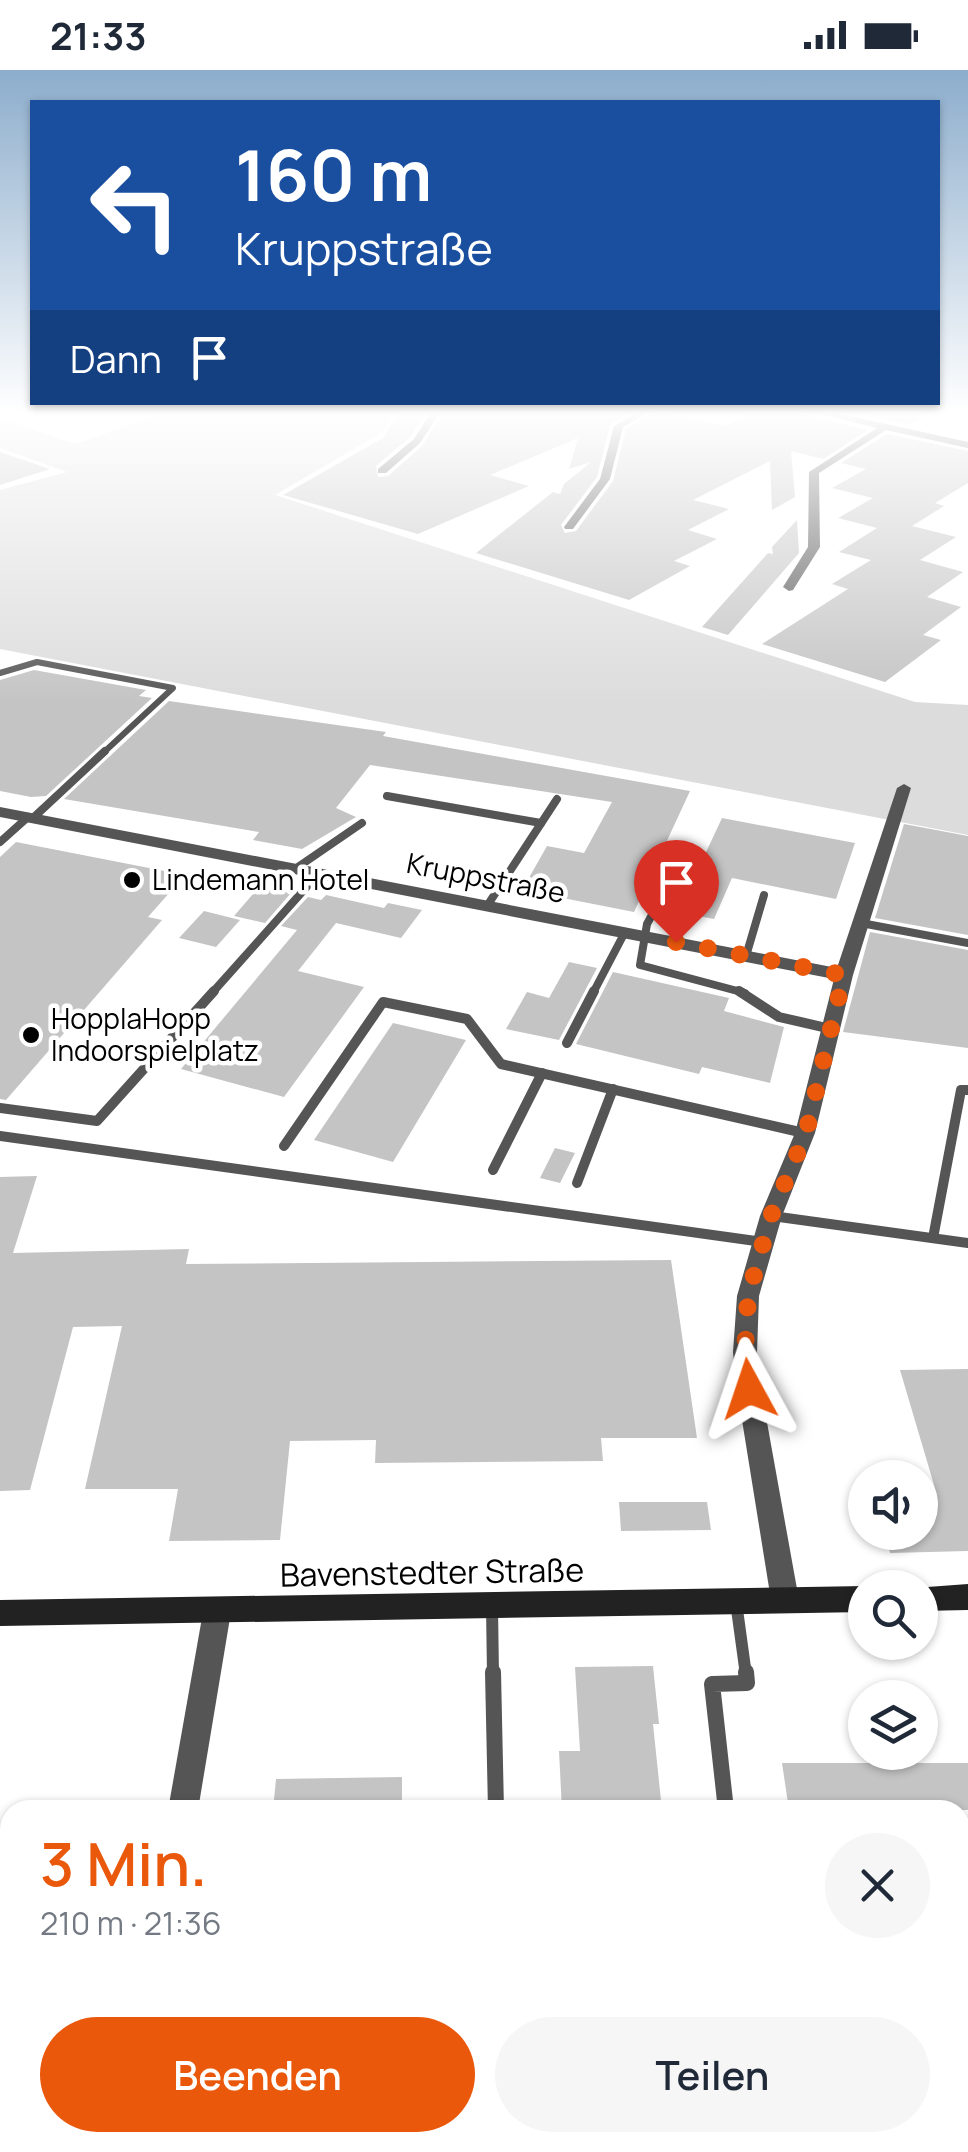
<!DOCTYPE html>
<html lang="de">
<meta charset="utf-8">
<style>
body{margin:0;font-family:Manrope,sans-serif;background:#f6f6f7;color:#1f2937;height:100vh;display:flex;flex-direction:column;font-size:38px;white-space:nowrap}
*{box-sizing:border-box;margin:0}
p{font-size:32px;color:#747a83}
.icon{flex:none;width:55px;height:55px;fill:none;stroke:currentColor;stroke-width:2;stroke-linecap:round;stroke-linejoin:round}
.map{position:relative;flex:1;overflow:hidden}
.details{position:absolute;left:0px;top:1730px;width:970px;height:352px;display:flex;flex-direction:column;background:#fff;border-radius:30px 30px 0 0;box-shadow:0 2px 8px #0004}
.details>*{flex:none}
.guide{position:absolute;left:30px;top:30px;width:910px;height:305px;border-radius:0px;box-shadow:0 2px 8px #0004;background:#1a4fa0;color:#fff;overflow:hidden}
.buttons{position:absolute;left:848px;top:1390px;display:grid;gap:20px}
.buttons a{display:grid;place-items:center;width:90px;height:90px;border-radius:50%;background:#fff;box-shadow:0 2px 8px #0004;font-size:50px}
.pin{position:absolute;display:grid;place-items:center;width:85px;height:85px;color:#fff;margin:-102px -42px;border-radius:50% 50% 50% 0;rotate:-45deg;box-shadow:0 0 10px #0007}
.pin .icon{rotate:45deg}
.me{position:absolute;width:110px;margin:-55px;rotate:355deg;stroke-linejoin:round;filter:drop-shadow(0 0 8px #0008)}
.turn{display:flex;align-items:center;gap:35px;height:210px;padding:0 40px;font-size:45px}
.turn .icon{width:130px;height:130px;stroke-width:2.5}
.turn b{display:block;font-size:70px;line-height:85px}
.then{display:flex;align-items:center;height:95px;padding:0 40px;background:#0003;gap:20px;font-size:38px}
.round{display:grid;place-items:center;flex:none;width:105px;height:105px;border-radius:52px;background:#f6f6f7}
.summary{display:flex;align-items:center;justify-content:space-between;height:170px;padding:0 40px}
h1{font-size:60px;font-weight:600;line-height:75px;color:#ea580c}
.button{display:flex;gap:20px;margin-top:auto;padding:20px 40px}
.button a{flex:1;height:115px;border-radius:60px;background:#ea580c;color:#fff;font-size:40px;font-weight:600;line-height:115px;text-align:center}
.button a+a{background:#f6f6f7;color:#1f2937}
.status{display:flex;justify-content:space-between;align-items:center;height:70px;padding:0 50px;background:#fff;direction:ltr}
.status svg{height:28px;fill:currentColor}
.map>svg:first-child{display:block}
.green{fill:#dcdcdc}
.building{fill:#c4c4c4}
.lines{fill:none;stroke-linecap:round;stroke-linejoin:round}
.lane-far4{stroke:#555;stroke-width:6}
.lane-far3{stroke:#555;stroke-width:8}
.lane-far2{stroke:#555;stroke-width:10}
.lane-far1{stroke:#555;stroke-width:12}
.lane{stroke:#555;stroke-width:16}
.street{fill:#555;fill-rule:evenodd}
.secondary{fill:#222;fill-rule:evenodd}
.route{stroke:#ea580c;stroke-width:18;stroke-dasharray:0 32.4}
.poi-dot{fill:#000;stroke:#fff;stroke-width:4}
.labels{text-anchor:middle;stroke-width:9;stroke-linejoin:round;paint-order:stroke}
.street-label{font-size:28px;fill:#000;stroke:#fff}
.poi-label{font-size:28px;fill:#000;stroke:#fff;text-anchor:start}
.near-street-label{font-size:32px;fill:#000;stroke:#fff}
</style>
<div class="status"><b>21:33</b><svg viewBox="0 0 49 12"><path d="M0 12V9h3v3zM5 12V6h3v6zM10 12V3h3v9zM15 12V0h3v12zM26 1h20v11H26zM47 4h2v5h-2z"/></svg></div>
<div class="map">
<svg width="968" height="2082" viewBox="0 0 968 2082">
<rect width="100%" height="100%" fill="#fff"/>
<path class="green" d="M167,341H396L381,363L275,425L915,632L968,635V765L0,579V420L67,402L0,378V348L75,374Z"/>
<g class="building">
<path d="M400,341H427L411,366L376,396L378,407L388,406L422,376L444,341H631L610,355L597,407L561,455L565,463L576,461L613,411L626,359L655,341L724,356L755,341H789L868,360L823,389L791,381L795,427L772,440L770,391L693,430L729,439L688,460L717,469L674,491L690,496L629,530L476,483L553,422L560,424L564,414L591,392L569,399L578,368L490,405L529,416L418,464L283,425L383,368Z"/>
<path d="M847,341H934L908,355Z"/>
<path d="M887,364L968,381V413L935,433L944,436L912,456L956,467L920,490L963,502L927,527L961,537L923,565L941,570L885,612L762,574L848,519L832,514L871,490L839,482L877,458L838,448L873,428L832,418L866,399L841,393Z"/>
<path d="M0,382L50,399L0,415Z"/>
<path d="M797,450L799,483L728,565L702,557L768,483L773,484L772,477Z"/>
<path d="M34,600L146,620L139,626L152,628L46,726L31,727L0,721V610Z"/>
<path d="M169,631L386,662L383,666L690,721L634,842L522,820L547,776L584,783L612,732L370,695L336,738L356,747L302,779L253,770L259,762L64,729Z"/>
<path d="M722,748L855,773L836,829L732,808L714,849L678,842Z"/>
<path d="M904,754L968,766V865L875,848Z"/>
<path d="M16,772L185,805L148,847L162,850L6,1030L0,1029V787Z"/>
<path d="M259,817L291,823L265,853L234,846Z"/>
<path d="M326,825L384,838L388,833L422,840L401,868L336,853L298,901L364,917L284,1027L181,999L297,860L281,856L308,827L321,830Z"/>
<path d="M204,841L240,850L216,877L179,868Z"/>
<path d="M870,862L968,880V978L843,962Z"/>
<path d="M569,892L597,898L559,970L506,959L527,922L549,928Z"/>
<path d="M613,902L729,928L724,941L784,957L770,1013L702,997L699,1004L576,974Z"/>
<path d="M393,953L466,970L393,1092L314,1070Z"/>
<path d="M555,1078L575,1083L560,1113L540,1108Z"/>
<path d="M37,1106L13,1183L189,1179L186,1194L671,1190L697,1368H601L603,1391L375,1393L376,1370L290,1371L280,1470L169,1471L178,1419H85L122,1256L73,1257L30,1420L0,1421V1107Z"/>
<path d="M968,1299V1481L890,1483L885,1462H920V1425H937L900,1300Z"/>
<path d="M619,1432H707L711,1460L621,1461Z"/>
<path d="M653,1596L659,1654H653L662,1740H562L559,1681H580L575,1597Z"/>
<path d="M782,1693H968V1740H789Z"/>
<path d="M402,1707V1740H273L276,1709Z"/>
</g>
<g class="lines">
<path class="lane-far4" d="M0,603L37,592L173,618L102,684"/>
<g class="lane-far3">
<path d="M387,726L541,753"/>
<path d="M33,748L105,681"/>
<path d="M0,772L28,747"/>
<path d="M688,779L647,854L640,895L745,923"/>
<path d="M295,799L362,753"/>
<path d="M487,836L557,729"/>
<path d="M861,853L968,873"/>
<path d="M746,886L764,825"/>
<path d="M212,923L319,803"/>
<path d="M593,923L625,862"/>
</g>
<g class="lane-far2">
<path d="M739,921L779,947L831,959"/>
<path d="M567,973L594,921"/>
<path d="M0,1038L97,1051L214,921"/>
<path d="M0,1066L763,1172"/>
<path d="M284,1076L383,932L467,949L501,994L804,1063"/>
<path d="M493,1100L542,1003"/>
<path d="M577,1113L613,1019"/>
<path d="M772,1146L968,1173"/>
<path d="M933,1168L961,1020H968"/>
</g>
<g class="lane-far1">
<path d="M736,1532L746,1605"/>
<path d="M492,1537L493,1605"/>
</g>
<g class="lane">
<path d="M493,1602L496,1740"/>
<path d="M726,1740L712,1614L747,1613L746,1602"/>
<path d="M0,1848H10"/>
<path d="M706,2072V2082"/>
<path d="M9,2082L12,2072"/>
</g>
<g class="street">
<path d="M432,341H441L420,373L386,403H378V399L414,369Z"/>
<path d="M639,341H651L623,357L610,409L573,459H565L564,457L600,409L614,356Z"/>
<path d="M809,341H828L968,372V378L886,360L819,403L820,477L793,520L789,521L783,517L808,477L809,402L877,358Z"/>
<path d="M904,714L911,718L853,905L815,1063L782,1146L759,1226L757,1282L761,1319L799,1530L795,1539L785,1543L775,1539L771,1530L737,1319L733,1282L737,1226L760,1146L795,1063L834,909L0,747V737L837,898L897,718Z"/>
<path d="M217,1529L227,1533L231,1542L198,1740H168L203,1542L207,1533Z"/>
<path d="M97,2072H134L130,2082H93Z"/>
</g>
<g class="secondary">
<path d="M968,1514V1540L920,1541V1518H914Z"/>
<path d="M865,1516L869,1518H865V1542L0,1556V1530Z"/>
</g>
</g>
<linearGradient id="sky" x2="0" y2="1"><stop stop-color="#8cadcc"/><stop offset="0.54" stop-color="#fff"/><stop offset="1" stop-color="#fff" stop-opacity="0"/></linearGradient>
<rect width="968" height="633" fill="url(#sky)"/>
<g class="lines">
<path class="route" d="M676,872L844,905L806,1063L771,1146L748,1226L745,1282L749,1319"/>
</g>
<g class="poi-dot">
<circle cx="132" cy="810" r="10"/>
<circle cx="31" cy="965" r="10"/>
</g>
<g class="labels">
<g class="street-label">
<text transform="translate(486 808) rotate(11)" y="10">Kruppstraße</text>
</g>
<g class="poi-label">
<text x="152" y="820">Lindemann Hotel</text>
<text x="51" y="959">HopplaHopp<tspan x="51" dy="32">Indoorspielplatz</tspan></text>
</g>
<g class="near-street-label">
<text transform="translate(432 1503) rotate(-1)" y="11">Bavenstedter Straße</text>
</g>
</g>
</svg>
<div class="buttons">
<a><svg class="icon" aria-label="sound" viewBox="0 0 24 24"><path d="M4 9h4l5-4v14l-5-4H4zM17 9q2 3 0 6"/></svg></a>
<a><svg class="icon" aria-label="search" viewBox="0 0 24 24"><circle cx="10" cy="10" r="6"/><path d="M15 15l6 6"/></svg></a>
<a><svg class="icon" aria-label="layers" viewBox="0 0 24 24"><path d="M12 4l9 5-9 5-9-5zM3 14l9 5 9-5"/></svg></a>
</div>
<div class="pin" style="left:676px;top:872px;background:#d93025"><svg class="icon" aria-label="arrive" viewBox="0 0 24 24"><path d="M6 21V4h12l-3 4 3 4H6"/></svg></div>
<svg class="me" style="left:749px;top:1319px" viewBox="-20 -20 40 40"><path d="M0-17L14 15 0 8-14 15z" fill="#ea580c" stroke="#fff" stroke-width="4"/></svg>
<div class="guide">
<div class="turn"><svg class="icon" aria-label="left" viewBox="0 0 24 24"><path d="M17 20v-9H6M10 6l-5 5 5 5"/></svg><div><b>160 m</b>Kruppstraße</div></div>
<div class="then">Dann<svg class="icon" aria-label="arrive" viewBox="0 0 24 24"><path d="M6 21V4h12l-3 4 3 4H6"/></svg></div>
</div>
<section class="details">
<div class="summary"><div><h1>3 Min.</h1><p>210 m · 21:36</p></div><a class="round"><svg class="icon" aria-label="close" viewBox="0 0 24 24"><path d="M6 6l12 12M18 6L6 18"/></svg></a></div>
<div class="button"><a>Beenden</a><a>Teilen</a></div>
</section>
</div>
